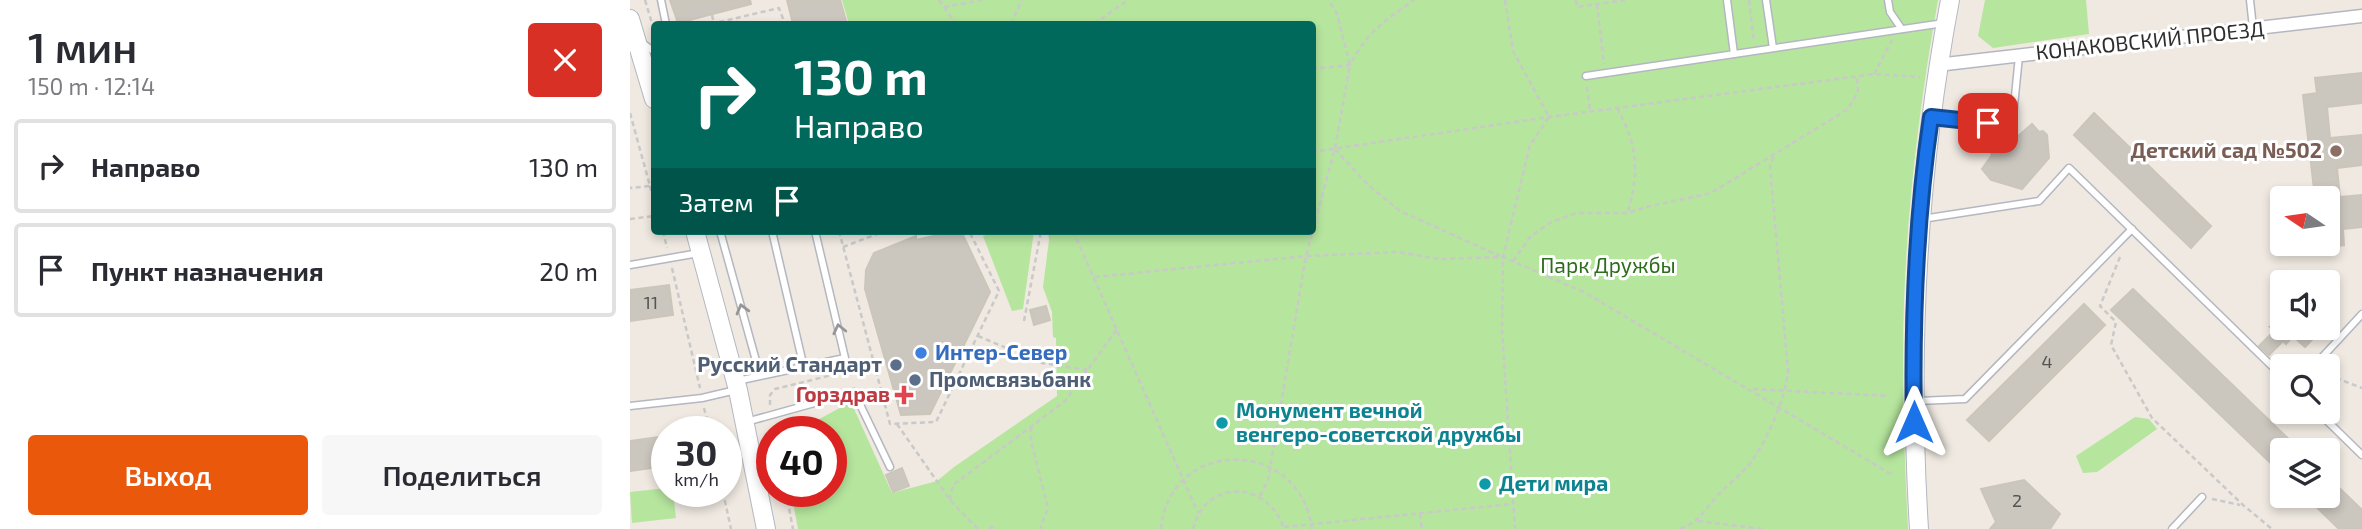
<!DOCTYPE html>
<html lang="ru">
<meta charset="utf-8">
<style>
body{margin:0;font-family:"Exo 2",sans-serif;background:#f7f7f7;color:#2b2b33;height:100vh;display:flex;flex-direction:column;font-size:26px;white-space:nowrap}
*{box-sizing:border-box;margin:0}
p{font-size:23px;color:#7c7c81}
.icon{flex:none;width:38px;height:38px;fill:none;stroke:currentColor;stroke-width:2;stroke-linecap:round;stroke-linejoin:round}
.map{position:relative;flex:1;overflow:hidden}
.sheet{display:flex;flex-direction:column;background:#fff;width:630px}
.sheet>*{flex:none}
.guide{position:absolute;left:21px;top:21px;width:665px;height:214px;border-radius:7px;box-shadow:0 4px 10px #0003;background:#00695c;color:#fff;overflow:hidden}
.needle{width:46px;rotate:283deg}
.controls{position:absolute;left:1640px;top:186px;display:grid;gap:14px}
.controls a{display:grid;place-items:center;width:70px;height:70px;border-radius:7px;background:#fff;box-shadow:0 4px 10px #0003;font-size:35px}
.speed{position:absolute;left:21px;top:416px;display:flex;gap:14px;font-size:35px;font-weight:700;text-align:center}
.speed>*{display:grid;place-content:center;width:91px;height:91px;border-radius:50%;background:#fff;box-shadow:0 4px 10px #0003;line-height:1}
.speed small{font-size:18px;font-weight:400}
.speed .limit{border:10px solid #d22;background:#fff;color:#111}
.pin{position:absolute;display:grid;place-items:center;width:60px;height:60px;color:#fff;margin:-30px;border-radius:14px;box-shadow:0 4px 10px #0006}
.me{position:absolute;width:77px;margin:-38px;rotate:0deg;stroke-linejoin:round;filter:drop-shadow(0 0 5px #0008)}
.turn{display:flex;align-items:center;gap:24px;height:147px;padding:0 28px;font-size:32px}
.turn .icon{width:91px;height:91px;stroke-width:2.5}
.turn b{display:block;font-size:49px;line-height:60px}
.then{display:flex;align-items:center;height:66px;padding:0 28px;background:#0003;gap:14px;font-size:26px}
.round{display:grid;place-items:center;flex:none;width:74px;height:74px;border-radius:7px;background:#f7f7f7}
.summary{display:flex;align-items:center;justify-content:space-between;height:119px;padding:0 28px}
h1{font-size:42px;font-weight:600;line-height:52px}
.primary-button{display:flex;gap:14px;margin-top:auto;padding:14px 28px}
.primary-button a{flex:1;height:80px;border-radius:7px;background:#ea580c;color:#fff;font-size:28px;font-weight:600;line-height:80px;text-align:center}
.primary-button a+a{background:#f7f7f7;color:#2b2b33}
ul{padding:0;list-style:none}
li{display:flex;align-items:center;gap:21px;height:94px;margin:0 14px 10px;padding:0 14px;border:4px solid #e1e1e2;border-radius:7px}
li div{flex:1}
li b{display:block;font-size:26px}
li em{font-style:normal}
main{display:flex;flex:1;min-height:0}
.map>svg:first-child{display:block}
.green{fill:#b6e59e}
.building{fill:#cbc7bf;stroke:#cbc5ba;stroke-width:2}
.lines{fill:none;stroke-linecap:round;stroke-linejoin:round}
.lane-casing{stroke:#b4b7c1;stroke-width:9}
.street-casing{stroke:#b4b7c1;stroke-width:15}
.secondary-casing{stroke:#b4b7c1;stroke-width:20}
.path{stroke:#c9c9c9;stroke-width:2.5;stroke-dasharray:5 3.5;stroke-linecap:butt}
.lane{stroke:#fff;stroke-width:6}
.street{stroke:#fff;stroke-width:12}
.secondary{stroke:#fff;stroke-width:18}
.oneway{stroke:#969696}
.route-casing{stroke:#114b97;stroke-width:18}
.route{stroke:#1a73e8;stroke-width:12}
.education-dot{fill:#8d6e63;stroke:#fff;stroke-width:2.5}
.shop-dot{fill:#3f7fe0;stroke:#fff;stroke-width:2.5}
.service-dot{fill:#5c6f8a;stroke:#fff;stroke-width:2.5}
.health-dot{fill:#e0444e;stroke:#fff;stroke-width:2.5}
.culture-dot{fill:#0f9aa8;stroke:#fff;stroke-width:2.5}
.labels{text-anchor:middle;stroke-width:6;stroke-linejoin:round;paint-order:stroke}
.number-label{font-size:18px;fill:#555452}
.street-label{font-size:21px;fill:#2e2e2e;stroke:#fff}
.education-label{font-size:21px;font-weight:bold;fill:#785e54;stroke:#fff;text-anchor:end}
.park-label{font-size:21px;fill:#2c6e1b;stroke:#fff}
.shop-label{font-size:21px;font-weight:bold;fill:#366cbe;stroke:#fff;text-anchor:start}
.service-label{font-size:21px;font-weight:bold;fill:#4e5e75;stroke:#fff;text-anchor:end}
.health-label{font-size:21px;font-weight:bold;fill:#be3a42;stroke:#fff;text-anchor:end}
.culture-label{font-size:21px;font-weight:bold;fill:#0d838f;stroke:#fff;text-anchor:start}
</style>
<main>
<section class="sheet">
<div class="summary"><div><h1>1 мин</h1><p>150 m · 12:14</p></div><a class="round" style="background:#d93025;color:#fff"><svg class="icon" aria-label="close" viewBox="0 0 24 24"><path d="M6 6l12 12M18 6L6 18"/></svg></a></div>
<ul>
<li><svg class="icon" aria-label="right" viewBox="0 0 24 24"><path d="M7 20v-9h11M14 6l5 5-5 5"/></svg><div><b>Направо</b></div><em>130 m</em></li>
<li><svg class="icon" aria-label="arrive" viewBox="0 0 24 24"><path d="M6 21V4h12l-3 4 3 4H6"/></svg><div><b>Пункт назначения</b></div><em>20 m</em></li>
</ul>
<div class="primary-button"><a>Выход</a><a>Поделиться</a></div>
</section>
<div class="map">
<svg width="1732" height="529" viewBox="0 0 1732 529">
<rect width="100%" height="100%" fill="#efe9e1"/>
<g class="green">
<path d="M212,0H1308C1287,118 1273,239 1273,359C1273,416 1275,472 1278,529H168L161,492H201V432H165L221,402L262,493L307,481L324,467L427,396L426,338L423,337L422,312L413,287L419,240L418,231H682V24H219Z"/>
<path d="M1355,0H1456L1459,34L1363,48L1348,36Z"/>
<path d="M368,231H404L393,309L382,311L353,236Z"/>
<path d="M1505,417L1519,419L1527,429L1467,472L1453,473L1446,456Z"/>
<path d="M37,488V492H43L46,518L2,523L0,492Z"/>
</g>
<g class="building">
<path d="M40,0H120L121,4L48,23Z"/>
<path d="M157,0H210L217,24H163Z"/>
<path d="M1732,73V103L1697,107L1700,138L1732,135V165L1707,168L1710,197L1732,195V227L1713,229L1714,245L1698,247V198H1685L1673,95L1687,93L1685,78Z"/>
<path d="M1464,113L1581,226L1561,248L1444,135Z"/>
<path d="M1402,124L1409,132L1413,131L1417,135L1419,158L1392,189L1361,180L1352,169L1362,155L1360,150L1362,145L1371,134L1379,144Z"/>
<path d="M326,231H331L360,292L300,414L271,415L235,289L236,270L244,253L286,236V240Z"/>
<path d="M39,285L43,315L0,321V290Z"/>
<path d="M1503,289L1670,450H1652V474L1481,310Z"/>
<path d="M1454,304L1475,325L1359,441L1337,420Z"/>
<path d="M416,306L420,320L404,325L400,310Z"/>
<path d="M1640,327H1694L1675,347L1663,336L1656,344L1653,341L1639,355L1629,346L1644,331Z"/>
<path d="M37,436V466L0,471V441Z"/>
<path d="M272,468L279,486L263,492L256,475Z"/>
<path d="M1698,477L1732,510V529H1709L1674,495H1698Z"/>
<path d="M1394,480L1430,514L1420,529H1360L1366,522L1351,489Z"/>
</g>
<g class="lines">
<g class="lane-casing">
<g id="lane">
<path d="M31,0L36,24"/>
<path d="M1097,0L1104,54"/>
<path d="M1136,0L1143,48"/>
<path d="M1258,0L1260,12L1271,28"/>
<path d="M1620,0L1623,28"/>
<path d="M12,43L22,50L24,49"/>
<path d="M956,76L1314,23"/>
<path d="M1303,118L1382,126L1389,56"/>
<path d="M1292,219L1409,201L1439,168L1652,376"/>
<path d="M90,231L130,375"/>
<path d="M142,231L174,368"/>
<path d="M0,265L69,253"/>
<path d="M1684,366L1732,314"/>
<path d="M107,381L215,358L185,231"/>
<path d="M1288,401L1335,399L1502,229"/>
<path d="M0,406L72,398L106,390"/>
<path d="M1687,411L1732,455"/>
<path d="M116,422L224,392L260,467"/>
<path d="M1542,529L1572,497"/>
</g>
</g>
<g class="street-casing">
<path id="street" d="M1307,65L1732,16"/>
</g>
<g class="secondary-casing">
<g id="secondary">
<path d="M0,19L24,99"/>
<path d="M65,231L108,390L136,529"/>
<path d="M1289,529C1278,351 1287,175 1320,0"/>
</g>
</g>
<g class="path">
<path d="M15,0L24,30"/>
<path d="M309,0L326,24"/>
<path d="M875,0L883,51L919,117L900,145L873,257L872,331L885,529"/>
<path d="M946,0L947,7L995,0"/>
<path d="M1119,0L1124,42"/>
<path d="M967,4L974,64"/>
<path d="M314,7L352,0"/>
<path d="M82,15L84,24"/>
<path d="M81,24L149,8L155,24"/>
<path d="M381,24L392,0"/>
<path d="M464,24L498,0"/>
<path d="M682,69L720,65C737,32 754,21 784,0"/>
<path d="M1244,74L1262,40"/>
<path d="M957,87L960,111"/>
<path d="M987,108C1007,145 1010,170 998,211"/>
<path d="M0,113L20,186L0,188"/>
<path d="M705,149L738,185L770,211L870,256"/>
<path d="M682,152L919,117L1244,74L1290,77"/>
<path d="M20,186L24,201"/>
<path d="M0,219L24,216"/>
<path d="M33,231L37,248"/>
<path d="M209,231L260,424L306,422L369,291L339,231"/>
<path d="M443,231L568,513"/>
<path d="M213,247L255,231"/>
<path d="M1490,257L1470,306L1486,322L1481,345L1522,418L1613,505L1642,529"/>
<path d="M883,261L901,236L921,222L947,213H997L1016,207L1081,193L1218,109L1228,92L1227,77"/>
<path d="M42,268L70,388"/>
<path d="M465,277L676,256L768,252L809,259L873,257L954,292L1261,474"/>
<path d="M394,321L411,231"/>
<path d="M348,336L412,363L458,370"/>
<path d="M1698,375L1732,388"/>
<path d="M1123,389L1259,396"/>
<path d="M140,405V395L145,389L243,365"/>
<path d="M74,408L80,432"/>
<path d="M267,424L320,500L348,529"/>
<path d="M401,427V441L418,508L410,529"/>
<path d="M93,492L101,529"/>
<path d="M156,492L163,529"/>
<path d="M630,496L638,480L676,256L705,148L720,65L707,14L699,0"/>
<path d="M1582,499L1610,505"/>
<path d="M320,500L323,485L435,401L488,328"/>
<path d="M790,514L792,529"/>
<path d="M1068,521L1133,529"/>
<path d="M654,527L882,504"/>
<path d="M360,529L361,527L366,529"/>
<path d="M531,529C539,437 670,436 682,529"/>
<path d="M563,529C575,479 636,480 653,526"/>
<path d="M1050,529C1070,521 1073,512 1086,497C1097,485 1111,475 1121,462C1138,438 1155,400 1158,371L1140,167L1144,155"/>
</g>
<use href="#lane" class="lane"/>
<use href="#street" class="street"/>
<use href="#secondary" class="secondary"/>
</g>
<defs><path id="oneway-chevron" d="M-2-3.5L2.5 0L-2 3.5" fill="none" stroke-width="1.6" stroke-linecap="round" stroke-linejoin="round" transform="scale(1.75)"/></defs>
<g class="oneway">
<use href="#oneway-chevron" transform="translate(112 309) rotate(-105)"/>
<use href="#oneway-chevron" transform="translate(209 329) rotate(-103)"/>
</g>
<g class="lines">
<g class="route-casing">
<path id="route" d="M1284,422C1282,321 1286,218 1301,117L1358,123"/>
</g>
<use href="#route" class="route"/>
</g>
<circle class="education-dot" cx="1706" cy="151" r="7"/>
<circle class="shop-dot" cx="291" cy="353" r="7"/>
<g class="service-dot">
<circle cx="266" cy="365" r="7"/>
<circle cx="285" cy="380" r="7"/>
</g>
<path class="health-dot" d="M270.5 384.5h7v7h7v7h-7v7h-7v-7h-7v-7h7z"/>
<g class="culture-dot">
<circle cx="592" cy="423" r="7"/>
<circle cx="855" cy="484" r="7"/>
</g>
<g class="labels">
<g class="number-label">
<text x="21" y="309">11</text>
<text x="1417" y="368">4</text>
<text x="1387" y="507">2</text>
</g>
<g class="street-label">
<text transform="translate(1520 41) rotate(-6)" y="7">КОНАКОВСКИЙ ПРОЕЗД</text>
</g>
<g class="education-label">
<text x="1692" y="158">Детский сад №502</text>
</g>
<g class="park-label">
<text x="978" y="273">Парк Дружбы</text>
</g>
<g class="shop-label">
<text x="305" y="360">Интер-Север</text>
</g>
<g class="service-label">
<text x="252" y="372">Русский Стандарт</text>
<text x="299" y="387" text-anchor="start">Промсвязьбанк</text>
</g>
<g class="health-label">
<text x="260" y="402">Горздрав</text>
</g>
<g class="culture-label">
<text x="606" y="418">Монумент вечной<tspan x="606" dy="24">венгеро-советской дружбы</tspan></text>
<text x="869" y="491">Дети мира</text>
</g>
</g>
</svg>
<div class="controls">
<a><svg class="needle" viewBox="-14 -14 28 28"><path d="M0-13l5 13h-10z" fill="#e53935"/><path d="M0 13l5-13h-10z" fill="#7c7c81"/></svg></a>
<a><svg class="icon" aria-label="sound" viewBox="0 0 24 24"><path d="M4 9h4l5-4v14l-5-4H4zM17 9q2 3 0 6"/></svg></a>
<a><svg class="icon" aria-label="search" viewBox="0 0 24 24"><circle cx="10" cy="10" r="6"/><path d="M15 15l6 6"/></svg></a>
<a><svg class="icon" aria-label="layers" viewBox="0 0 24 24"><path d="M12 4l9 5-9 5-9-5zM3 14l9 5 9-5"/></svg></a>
</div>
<div class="speed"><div>30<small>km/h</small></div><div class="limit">40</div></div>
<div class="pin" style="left:1358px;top:123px;background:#d93025"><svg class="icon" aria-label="arrive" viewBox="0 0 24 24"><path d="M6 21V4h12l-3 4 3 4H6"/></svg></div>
<svg class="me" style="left:1284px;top:422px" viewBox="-20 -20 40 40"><path d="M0-17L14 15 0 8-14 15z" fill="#1a73e8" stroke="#fff" stroke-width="4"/></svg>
<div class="guide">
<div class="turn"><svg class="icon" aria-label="right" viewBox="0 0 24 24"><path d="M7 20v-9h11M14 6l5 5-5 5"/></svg><div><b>130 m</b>Направо</div></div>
<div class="then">Затем<svg class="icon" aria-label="arrive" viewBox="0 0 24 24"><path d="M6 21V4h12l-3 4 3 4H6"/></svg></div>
</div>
</div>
</main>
